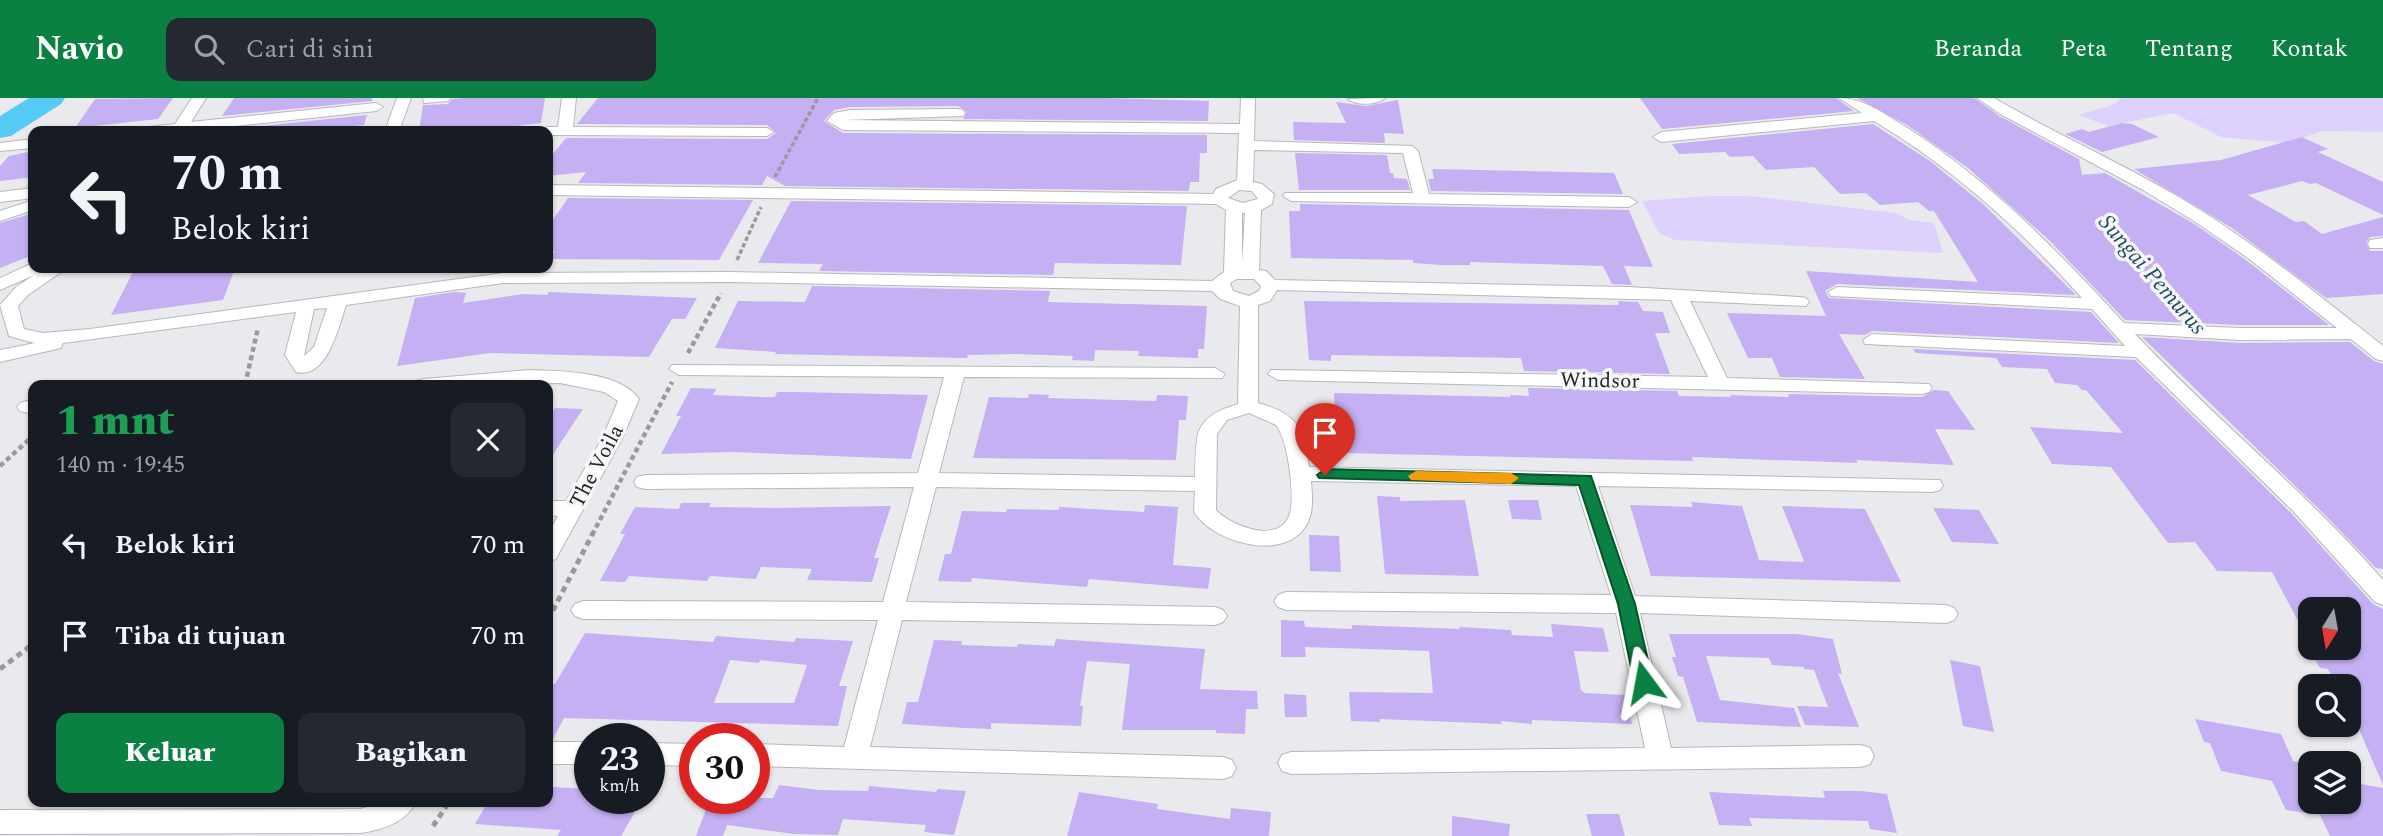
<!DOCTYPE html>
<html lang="id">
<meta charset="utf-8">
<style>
body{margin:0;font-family:Spectral,serif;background:#242831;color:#f1f3f6;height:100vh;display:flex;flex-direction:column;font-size:26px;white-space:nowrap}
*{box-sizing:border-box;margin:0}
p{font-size:23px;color:#9ea1a6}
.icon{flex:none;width:38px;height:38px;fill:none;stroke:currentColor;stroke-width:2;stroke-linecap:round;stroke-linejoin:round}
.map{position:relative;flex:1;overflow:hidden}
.drawer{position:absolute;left:28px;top:282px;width:525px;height:427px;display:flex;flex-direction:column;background:#171b24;border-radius:14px;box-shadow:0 2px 5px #0004}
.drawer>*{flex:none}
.banner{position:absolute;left:28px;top:28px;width:525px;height:147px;border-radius:14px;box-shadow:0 2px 5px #0004;background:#171b24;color:#f1f3f6;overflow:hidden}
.needle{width:46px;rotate:191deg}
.controls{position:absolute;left:2298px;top:499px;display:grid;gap:14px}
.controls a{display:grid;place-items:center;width:63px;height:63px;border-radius:14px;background:#171b24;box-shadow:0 2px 5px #0004;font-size:35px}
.speed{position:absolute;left:574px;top:625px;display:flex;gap:14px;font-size:35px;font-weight:700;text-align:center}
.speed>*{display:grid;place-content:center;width:91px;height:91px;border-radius:50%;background:#171b24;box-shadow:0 2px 5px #0004;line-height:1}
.speed small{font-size:18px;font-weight:400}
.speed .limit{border:10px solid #d22;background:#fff;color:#111}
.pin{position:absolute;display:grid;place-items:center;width:60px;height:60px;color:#fff;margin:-72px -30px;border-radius:50% 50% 50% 0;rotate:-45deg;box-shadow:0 0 7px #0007}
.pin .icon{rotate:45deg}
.me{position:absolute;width:77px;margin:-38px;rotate:347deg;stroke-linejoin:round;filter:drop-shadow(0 0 5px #0008)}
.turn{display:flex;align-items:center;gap:24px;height:147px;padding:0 28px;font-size:32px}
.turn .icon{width:91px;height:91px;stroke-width:2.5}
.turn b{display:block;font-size:49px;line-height:60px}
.round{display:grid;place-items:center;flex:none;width:74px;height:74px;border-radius:14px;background:#242831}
.summary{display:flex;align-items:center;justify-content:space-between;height:119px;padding:0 28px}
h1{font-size:42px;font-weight:800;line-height:52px;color:#1e9e55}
.action{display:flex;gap:14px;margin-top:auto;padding:14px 28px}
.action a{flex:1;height:80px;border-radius:14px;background:#0b8043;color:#fff;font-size:28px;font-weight:800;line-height:80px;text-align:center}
.action a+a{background:#242831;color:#f1f3f6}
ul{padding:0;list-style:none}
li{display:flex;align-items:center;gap:21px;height:91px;padding:0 28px}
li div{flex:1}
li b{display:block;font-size:26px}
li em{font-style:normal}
header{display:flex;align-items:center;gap:42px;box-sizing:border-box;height:98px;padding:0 35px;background:#0b8043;color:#fff}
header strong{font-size:33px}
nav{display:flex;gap:38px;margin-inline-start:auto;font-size:24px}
.search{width:490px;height:63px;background:#242831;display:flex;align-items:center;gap:18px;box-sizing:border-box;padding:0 24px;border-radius:14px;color:#9ea1a6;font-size:26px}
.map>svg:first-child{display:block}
.green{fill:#ded1fd}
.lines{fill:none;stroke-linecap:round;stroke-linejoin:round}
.river{fill:#56cbf5;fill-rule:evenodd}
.building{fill:#c5b0f3;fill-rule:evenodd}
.minor-casing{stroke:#b8b7ba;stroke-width:2}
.path-far2{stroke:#9a9a9c;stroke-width:3.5;stroke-dasharray:4.5 2.5;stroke-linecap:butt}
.path-far1{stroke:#9a9a9c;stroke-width:4.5;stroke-dasharray:5 3.5;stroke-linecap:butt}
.path{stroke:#9a9a9c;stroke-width:5;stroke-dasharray:6 4.5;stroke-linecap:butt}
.minor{fill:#fff;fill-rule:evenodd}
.route{fill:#0b8043;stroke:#07532c;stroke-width:2}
.slow{fill:#f59e0b}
.labels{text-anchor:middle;stroke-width:7;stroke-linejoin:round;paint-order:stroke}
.street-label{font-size:21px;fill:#252526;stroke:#f7f7fa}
.water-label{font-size:23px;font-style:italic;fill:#205062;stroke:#f7f7fa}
</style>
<header>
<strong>Navio</strong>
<div class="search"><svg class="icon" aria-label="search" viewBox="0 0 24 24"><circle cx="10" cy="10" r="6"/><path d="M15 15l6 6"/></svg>Cari di sini</div>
<nav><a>Beranda</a><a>Peta</a><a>Tentang</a><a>Kontak</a></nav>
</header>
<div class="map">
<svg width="2383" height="738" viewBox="0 0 2383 738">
<rect width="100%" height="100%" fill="#eae9ed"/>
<g class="green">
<path d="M2121,0H2383V34L2323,33L2287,45L2221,39L2173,15L2108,28L2079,17L2115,6Z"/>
<path d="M1708,98H1749L1896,115L1909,122L1934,125L1943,155L1674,142L1659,135L1642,103Z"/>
</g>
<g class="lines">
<path class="river" d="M29,0H65L61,6L11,38L0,40V18Z"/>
</g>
<g class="building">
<path d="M173,0L158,21L75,30L95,1Z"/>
<path d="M234,0H372V3L222,18Z"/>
<path d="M464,0H545L541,25L474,33H419L423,7L448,6L452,1Z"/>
<path d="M598,0H1108L1209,3L1208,23L963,21L967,14L958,8L850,9L834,12L824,23L843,35L1207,37V55H1200L1199,84H1190L1189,93L785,88L767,78L762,87L578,85L586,74L548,78V62L566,40L767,41L776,35L767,27L577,26Z"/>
<path d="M1640,0H1836L1854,13L1662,31Z"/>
<path d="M1857,0H1974L2001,19L2079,61L2082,77L2105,75L2193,125L2246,162L2329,227H2240L2125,222L2050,143L1968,70L1907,27Z"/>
<path d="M1398,2L1404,36L1384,35L1385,45L1294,42L1293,24L1346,25L1336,4L1366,8Z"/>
<path d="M367,17L364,27L330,31L329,33H213Z"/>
<path d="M2122,25L2132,26L2159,39L2102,54L2065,36L2082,31L2089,34Z"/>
<path d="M1873,26L1930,63L1983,106L2076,197L1837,186L1825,193L1829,200L2091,214L2119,245L1872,233L1865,237L1839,236L1865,281L1780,279L1772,260H1748L1727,215L1826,218L1806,173L1978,184L1934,113H1929L1918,104L1880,107L1866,95L1840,96L1814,69L1766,72L1753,58L1730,59L1725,54L1679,56L1672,46Z"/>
<path d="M2302,39L2328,51L2318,54L2383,84V117L2316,85L2310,86L2302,83L2248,97L2296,124L2304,123L2322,136L2383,119V138L2370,139L2366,145L2370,153H2383V196L2326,200L2232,130L2134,71L2221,62Z"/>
<path d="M33,53V79L0,83V68L9,58Z"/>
<path d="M1295,55L1387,57L1390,75H1393L1394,80L1407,81L1410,92H1299Z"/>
<path d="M1432,71L1614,75L1623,96L1431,93L1428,81H1434Z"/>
<path d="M568,100L753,102L719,162L550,161L555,153L548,154V129Z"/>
<path d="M791,103L1187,108L1181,167L1055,165L1053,177L819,173L823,166L758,165Z"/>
<path d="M1300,106L1629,112L1653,169L1624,168L1632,187L1612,186L1603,168L1470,164V167H1441L1413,165V162L1291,160L1289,113H1300Z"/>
<path d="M33,115V157L0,170V125Z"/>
<path d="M135,170H235L223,202L111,217Z"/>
<path d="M812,188L1050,193L1048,204L1207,208L1204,251H1198V260L1138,258L1139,253L1095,252L1094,263L1072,262L1073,258L1017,256L968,257L967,260L775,256L776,254L715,250L738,203L805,204Z"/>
<path d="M455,194L466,195L463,205L524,196L548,197V194L697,200L685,221H672L649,259L490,255L397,268L415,200Z"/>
<path d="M1304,203L1619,207L1618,203L1638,204L1643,213L1663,214L1670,235H1655L1670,276L1524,273L1521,260L1331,257V263L1309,262Z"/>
<path d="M2142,239L2240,245L2350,244L2374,263L2383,266V471L2376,470L2325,417Z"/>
<path d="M1913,251L2135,262L2292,416L2373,506L2383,511V687L2355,622L2348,621V587L2335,585L2328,571L2320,570L2309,550H2348V511H2310V545L2272,474L2217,473L2195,444L2168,445L2111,369L2052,366L2030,329L2123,335L2086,292H2082L2077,287L2055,285L2047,271L2002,269L1996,260L1916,255Z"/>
<path d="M691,290L716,291L713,297L761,299H775L777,294H796L928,297L911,361L730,354L661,356L681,318H676Z"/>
<path d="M1528,290L1677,293L1679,298L1731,299L1730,297L1789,299L1788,296L1922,299L1934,292L1948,293L1975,332L1935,331L1954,367L1856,362L1858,365L1692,359L1693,363L1343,355L1342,341H1336L1334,295L1511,299L1510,297L1529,298Z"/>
<path d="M1029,296L1049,297L1048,300L1156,303L1157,297L1188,298L1186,322H1179L1176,362L973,360L989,299L1028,300Z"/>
<path d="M555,310L583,311L548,364V321Z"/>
<path d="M1377,398L1400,399V403L1465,402L1479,478L1385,476Z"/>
<path d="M1508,402H1538L1542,422L1512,421Z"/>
<path d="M1691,404L1742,408L1759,462L1802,464L1804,463L1782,408L1865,411L1901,484L1651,478L1630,407L1693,409Z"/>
<path d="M681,405H711L709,409L774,410L891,408L874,460H879L872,484L807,482L812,471L761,469L756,481L710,478L707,483L629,478L625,484L600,483L625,436H620L635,409L679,411Z"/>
<path d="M1145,407L1178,409L1173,467L1211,470L1208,491L1089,481L1087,489L972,480L971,484L938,483L945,456H951L962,413L1006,414L1007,411L1059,412V409L1144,414Z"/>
<path d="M1933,410L1979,412L1999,446L1952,444Z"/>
<path d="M1309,437L1339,438L1341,474L1310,473Z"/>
<path d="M1281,522L1304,523L1305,529L1352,531V527L1460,531L1459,529L1511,532L1512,537L1553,539L1551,526L1603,530L1609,554L1574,553L1581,592L1585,595L1625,597L1632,626L1532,622V626L1501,623L1502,626L1380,621V624L1351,623L1349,594L1433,595L1429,553L1305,549L1306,559H1281Z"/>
<path d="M585,535L713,544L716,538L794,544L796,540L853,543L839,588H847L838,628L564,620L553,641H548V586H555ZM730,562L759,565L760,562L807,567L794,605H714Z"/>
<path d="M1669,536H1796L1833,541L1842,576L1838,575L1859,629L1805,627L1797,608L1828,609L1814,572L1804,571V569L1772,567L1769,560L1706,558L1720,602L1794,610L1801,629L1697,624L1683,579L1678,578L1672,559H1676Z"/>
<path d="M1056,541L1205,551L1200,591L1257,593L1258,611H1246L1245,636L1216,635V632H1122L1130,566L1087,563L1080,608H1083L1081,628L991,625V631L965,630L902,626L907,604H918L934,542L962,543L961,547L1017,549L1018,546L1054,548Z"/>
<path d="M1950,562L1980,568L1994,634L1963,628Z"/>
<path d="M1284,596L1306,597L1307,619H1285Z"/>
<path d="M2195,621L2281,636L2293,663L2298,664L2310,691V704H2348V684L2383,690V738H2330L2320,717L2286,712L2272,683L2221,673L2210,645L2204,644Z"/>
<path d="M779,687L819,692L868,693L869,688L936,694L938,691L966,693L954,737L924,734L926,727L843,721L838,737L795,736L727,727L723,738H696L710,700H773Z"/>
<path d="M553,689L590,691V700H643L621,738H557L561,732L475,726L488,704H548Z"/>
<path d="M1823,693H1861L1887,696L1897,735L1870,731L1868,723L1749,720L1752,728L1719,727L1709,694L1825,700Z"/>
<path d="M1079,694L1158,706L1157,711L1230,721L1231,710L1271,714L1269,738H1067Z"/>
<path d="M1586,716H1619L1625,738H1592Z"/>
<path d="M1452,718L1510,726L1509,738H1452Z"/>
</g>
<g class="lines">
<g class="minor-casing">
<g id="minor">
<path d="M192,0H206L191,24L376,5L383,9L376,13L189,33H142L149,29L175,26Z"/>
<path d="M397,0H411L399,33H385Z"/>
<path d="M423,0H450L448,3L424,5Z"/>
<path d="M562,0H576L573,29L767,30L774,34L767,38L548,37V33H540L547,29H558Z"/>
<path d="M1241,0H1255L1254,43L1412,48L1418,53L1429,96L1629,99L1637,104L1629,109L1291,103L1283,98L1285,95H1413L1403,55L1254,52L1253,84L1262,86L1274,96L1272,106L1261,112L1259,172L1266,173L1275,182L1628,189L1800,199L1806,200L1809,204L1806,208L1690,203L1727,280L1929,286L1932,290L1929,294L1922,296L1278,282L1268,276L1271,272L1708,279L1671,202L1277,192L1270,203L1258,207V305C1298,316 1304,330 1309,369L1940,382L1943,387L1940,392L1932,394L1598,388L1635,498L1946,507L1954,510L1958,516L1954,522L1946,525L1640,515L1671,650L1861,647L1870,650L1874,658L1870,666L1861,669L1291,676L1282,673L1278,665L1282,657L1291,654L1645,650L1616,515L1286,512L1278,509L1274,503L1278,497L1286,494L1611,497L1576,388L1311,383C1312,397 1314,413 1307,426C1286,465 1213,445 1194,414L1195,393L936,389L906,504L1215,509L1223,512L1227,518L1223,524L1215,527L902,522L870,649L1223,659L1232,662L1236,670L1232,678L1223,681L754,668V646L844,649L878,522L583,521L575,518L571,512L575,506L583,503L883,504L914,389L645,391L637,389L634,384L637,379L645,377L918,375L944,279L679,277L669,271L672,267L1215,270L1225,276L1222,280L964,279L939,375L1195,379C1197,335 1192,320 1238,306L1240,208L1220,201L1212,193L729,184L503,185L346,207C339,228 327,282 296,274L285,257L296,214L63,245L61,250L0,264V252L35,245L9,238L0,207L16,189L34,177L0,192V180L33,165V170H67L28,197L18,208L24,231L43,235L90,231L503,175L729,174L1212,183L1224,174L1226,112L1216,106L548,97V87L1213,96L1216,91L1237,82L1239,35L843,32L827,23L834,15L850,12L958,11L963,12L965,15L963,18L843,22L1240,26ZM1239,92L1252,93L1258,101L1243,105L1228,100ZM1242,115H1245L1242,165ZM1237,181H1254L1261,188L1259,193L1249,198L1233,193L1230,185ZM327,210L314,249L304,258L314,211ZM1249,315L1276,327C1288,342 1296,400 1289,418C1277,447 1230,427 1216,412L1217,336L1227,322Z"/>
<path d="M1385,0C1377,7 1356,8 1348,1Z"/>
<path d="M1839,0C1864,0 1884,16 1906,29C1990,83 2057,152 2124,225L2240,230H2337L2248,160L2194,123L2143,92L2002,17L1977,0H1994C2054,35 2117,63 2177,98C2250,141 2316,195 2383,248V263L2376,261L2351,241L2240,242L2135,236C2215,321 2306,394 2383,482V507L2375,504L2294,414L2136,259L1865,246L1863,242L1872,236L2125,248L2092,211L1831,198L1828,194L1837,189L2082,200C2020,131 1954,71 1874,23L1661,44L1653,39L1661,34L1862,15Z"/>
<path d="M33,41V50L0,53V45Z"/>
<path d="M33,90V100L0,104V94Z"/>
<path d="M33,102V112L0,123V113Z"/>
<path d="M2383,140V150H2370L2368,146L2370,142Z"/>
<path d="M530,272C561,273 619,273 639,301L622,341L559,455L556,461L548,463V436L558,418L548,417V403H566L602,341L618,303L604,294L560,285L413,287L416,283L423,281Z"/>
<path d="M27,303L33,304V316L20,313L17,309L20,305Z"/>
<rect x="548" y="644" width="42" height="22"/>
<path d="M649,645L695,646V668L649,667Z"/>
<path d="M383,704H416C405,725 382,732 360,735L0,736V712L360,711Z"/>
</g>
</g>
<g class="path-far2">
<path d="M775,79L818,0"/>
<path d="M737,162L761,109"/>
</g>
<g class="path-far1">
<path d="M688,255L721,195"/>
<path d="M245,287L258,230"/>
<path d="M0,368L33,338"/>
<path d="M592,437L672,284"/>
</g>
<g class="path">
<path d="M548,522L593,435"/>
<path d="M0,571L33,546"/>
<path d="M433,728L449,704"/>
</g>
<use href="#minor" class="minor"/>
</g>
<path class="route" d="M1325,371L1591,378L1635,506L1653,584L1650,589L1644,591L1637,589L1634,584L1618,506L1579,387L1319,380L1317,377Z"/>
<path class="slow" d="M1416,373L1511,375L1519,380L1511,386L1411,382L1408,378Z"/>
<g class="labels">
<g class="street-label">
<text transform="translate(1600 282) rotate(1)" y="7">Windsor</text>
<text transform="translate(596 368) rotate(-62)" y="7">The Voila</text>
</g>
<g class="water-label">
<text transform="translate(2153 176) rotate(49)" y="8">Sungai Pemurus</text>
</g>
</g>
</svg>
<div class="controls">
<a><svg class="needle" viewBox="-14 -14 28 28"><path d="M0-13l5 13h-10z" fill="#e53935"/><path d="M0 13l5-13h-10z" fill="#9ea1a6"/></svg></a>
<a><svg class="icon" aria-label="search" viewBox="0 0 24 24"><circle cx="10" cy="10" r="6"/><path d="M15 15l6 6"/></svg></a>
<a><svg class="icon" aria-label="layers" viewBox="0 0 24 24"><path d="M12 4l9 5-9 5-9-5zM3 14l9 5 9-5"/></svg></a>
</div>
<div class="speed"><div>23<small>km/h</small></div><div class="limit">30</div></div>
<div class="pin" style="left:1325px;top:377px;background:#d93025"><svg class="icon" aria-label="arrive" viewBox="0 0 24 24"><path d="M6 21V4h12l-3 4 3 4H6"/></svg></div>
<svg class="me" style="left:1644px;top:584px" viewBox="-20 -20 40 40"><path d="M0-17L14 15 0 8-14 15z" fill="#0b8043" stroke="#fff" stroke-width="4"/></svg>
<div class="banner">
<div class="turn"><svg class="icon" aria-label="left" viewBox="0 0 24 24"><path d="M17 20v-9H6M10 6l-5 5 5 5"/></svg><div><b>70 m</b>Belok kiri</div></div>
</div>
<section class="drawer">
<div class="summary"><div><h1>1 mnt</h1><p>140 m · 19:45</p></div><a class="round"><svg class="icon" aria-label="close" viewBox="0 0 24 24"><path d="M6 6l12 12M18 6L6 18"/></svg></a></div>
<ul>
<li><svg class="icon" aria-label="left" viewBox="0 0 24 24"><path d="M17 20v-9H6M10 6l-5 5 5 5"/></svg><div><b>Belok kiri</b></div><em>70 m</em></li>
<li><svg class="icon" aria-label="arrive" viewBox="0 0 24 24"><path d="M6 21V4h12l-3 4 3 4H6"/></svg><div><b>Tiba di tujuan</b></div><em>70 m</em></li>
</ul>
<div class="action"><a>Keluar</a><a>Bagikan</a></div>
</section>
</div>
